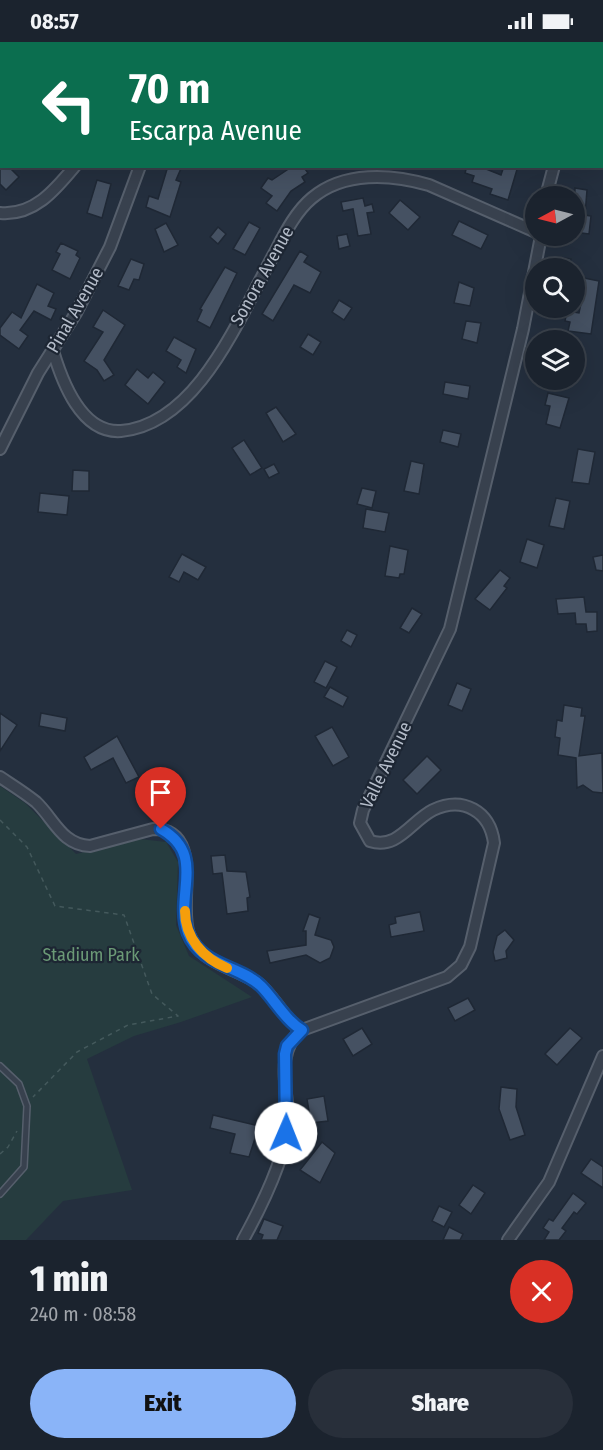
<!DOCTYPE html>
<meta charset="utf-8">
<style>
body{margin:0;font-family:"Fira Sans Condensed",sans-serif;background:#282f3a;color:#f1f3f6;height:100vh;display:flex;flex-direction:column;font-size:22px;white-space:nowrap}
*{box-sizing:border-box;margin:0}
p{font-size:20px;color:#a0a4aa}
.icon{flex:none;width:33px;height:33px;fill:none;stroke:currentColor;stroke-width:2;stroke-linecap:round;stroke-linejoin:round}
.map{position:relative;height:1198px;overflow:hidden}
.side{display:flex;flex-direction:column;background:#1b232e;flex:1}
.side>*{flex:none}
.guide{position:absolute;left:0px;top:0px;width:603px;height:126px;box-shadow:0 6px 24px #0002,0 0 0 2px #39404a;background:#0b6e4f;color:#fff;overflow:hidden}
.needle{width:39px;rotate:263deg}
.fabs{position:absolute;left:525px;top:144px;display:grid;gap:12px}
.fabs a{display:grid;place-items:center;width:60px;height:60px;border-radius:50%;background:#1b232e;box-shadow:0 6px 24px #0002,0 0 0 2px #39404a;font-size:30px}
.pin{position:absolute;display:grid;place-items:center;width:51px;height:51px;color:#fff;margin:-62px -26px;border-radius:50% 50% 50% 0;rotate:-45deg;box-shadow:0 0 6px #0007}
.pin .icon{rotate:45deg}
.me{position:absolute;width:66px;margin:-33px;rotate:1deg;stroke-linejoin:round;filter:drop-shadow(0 0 4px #0008)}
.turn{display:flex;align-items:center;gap:21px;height:126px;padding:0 30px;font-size:27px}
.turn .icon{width:78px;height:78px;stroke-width:2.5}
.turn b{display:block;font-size:42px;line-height:51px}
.round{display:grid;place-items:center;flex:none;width:63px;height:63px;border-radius:32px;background:#282f3a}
.summary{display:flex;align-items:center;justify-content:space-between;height:102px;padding:0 30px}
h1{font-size:36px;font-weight:800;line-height:45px}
.cta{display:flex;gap:12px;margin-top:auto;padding:12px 30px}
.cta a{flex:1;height:69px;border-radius:36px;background:#8ab4f8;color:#111;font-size:24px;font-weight:800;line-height:69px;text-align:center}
.cta a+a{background:#282f3a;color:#f1f3f6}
.status{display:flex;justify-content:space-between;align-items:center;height:42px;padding:0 30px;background:#1b232e;direction:ltr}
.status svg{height:16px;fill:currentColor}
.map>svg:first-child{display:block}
.green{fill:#263c3f}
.building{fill:#455162;stroke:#1f2835;stroke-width:1.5}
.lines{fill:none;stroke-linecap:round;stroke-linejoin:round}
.service-casing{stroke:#565f6c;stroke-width:8}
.minor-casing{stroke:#565f6c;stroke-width:14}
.path{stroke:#44595c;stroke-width:1.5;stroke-dasharray:4.5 4.5;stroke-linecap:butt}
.service{stroke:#38414e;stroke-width:5}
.minor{stroke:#38414e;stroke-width:10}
.route-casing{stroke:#114b97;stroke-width:15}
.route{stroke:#1a73e8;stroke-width:10}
.slow{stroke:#f59e0b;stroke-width:10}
.labels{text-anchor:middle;stroke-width:4.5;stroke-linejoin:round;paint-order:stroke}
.street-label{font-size:18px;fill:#b4bcc9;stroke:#1d2633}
.park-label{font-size:18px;fill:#6b9a76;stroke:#1d2633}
</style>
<div class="status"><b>08:57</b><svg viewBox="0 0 49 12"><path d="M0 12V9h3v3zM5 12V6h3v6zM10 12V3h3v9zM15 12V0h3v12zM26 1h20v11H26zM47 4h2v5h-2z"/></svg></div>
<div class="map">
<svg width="603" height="1198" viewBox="0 0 603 1198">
<rect width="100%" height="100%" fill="#242f3e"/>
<path class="green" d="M0,744L25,761L76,812L140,797L166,800L178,820L176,883L189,914L252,955L181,980L134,994L87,1017L132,1148L63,1159L26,1198H0Z"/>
<g class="building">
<path d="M0,124H8L19,135L6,148L0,142Z"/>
<path d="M168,124H182L176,138L181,140L170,175L146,165L149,154L158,157Z"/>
<path d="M293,124H303L308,131L302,135L305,140L291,149L277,169L266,161L272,154L261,146L268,136L272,138Z"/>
<path d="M467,124H486V127L501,133L504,124H518L508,158L490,152L492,147L472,140L474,134L465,131Z"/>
<path d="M97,138L111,142L102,176L87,171Z"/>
<path d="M575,146L587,148L585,173L591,174L589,192L574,190Z"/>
<path d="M363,156L365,164L372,162L374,170L367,171L371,192L358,194L353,167L343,169L341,160Z"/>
<path d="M400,158L420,175L408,188L389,171Z"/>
<path d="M459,179L488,193L481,207L452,193Z"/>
<path d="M249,180L260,186L245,213L233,207Z"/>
<path d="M166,181L178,203L164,210L155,187Z"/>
<path d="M218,185L226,192L218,202L210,195Z"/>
<path d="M347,192L350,204L339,207L337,194Z"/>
<path d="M61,201L78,209L76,213L80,216L70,237L52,228L60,212L56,210Z"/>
<path d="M300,209L308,214L304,220L321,230L310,251L294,243L273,279L262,272Z"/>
<path d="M558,215L571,217L569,226H556Z"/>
<path d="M131,217L144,222L139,238L134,237L129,248L118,244Z"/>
<path d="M225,225L237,231L210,286L197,279L202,268L200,267Z"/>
<path d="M574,234L599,239L591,292L568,289L570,280L565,279L567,269L579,271L584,247L574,246Z"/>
<path d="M459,240L474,246L470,264L454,261Z"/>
<path d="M37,242L54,251L48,264L56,267L51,278L34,269L20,288L28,294L19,307L0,293V286L12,270L21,276Z"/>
<path d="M339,258L352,266L344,278L332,270Z"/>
<path d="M103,268L125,283L104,318L114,333L104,339L97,328L84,319L103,290L93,285Z"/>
<path d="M466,279L481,281L477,301L462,297Z"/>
<path d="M308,292L321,300L313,313L300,305Z"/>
<path d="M174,295L196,307L186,331L177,325L181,318L166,309Z"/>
<path d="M137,327L148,336L153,330L165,340L148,362L125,343Z"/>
<path d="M445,340L470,344L468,357L443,352Z"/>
<path d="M548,351L569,356L560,386L546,382L550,364L545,363Z"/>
<path d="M276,365L296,392L283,400L266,371Z"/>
<path d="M443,388L461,392L458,405L440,400Z"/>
<path d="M244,398L262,426L250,433L232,406Z"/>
<path d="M578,407L595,410L589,442L572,440Z"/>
<path d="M411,419L424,422L419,452L404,449Z"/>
<path d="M274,422L279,431L269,436L264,427Z"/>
<path d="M73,428L89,429V449H72Z"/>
<path d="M362,446L376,449L372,466L357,462Z"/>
<path d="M40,451L69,454L67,473L38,470Z"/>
<path d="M556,456L570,459L564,487L549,484Z"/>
<path d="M366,467L389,471L385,490L363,486Z"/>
<path d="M527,497L544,503L537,526L520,520Z"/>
<path d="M390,504L408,508L404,532H400L399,536L385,534Z"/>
<path d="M182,512L206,525L198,538L184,530L179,540L169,535Z"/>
<path d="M603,513V529L596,528L593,515Z"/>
<path d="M500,528L510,536L504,544L507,546L490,568L475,557Z"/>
<path d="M584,555L586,570H597V589L587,590L586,582H576L575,571L558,572L556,557Z"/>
<path d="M412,566L422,572L409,591L400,586Z"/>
<path d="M347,588L357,593L351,605L341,599Z"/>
<path d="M325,619L337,625L326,646L314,640Z"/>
<path d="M457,641L471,647L462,669L448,663Z"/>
<path d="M330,645L348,655L343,665L324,655Z"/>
<path d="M564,663L582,666L581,674H585L579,714L602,711L603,751L593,750L583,743L577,746L576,716L558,713L560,696L555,695L557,678L562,679Z"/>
<path d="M0,671L17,683L0,709Z"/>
<path d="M41,671L67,676L65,689L39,684Z"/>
<path d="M332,685L349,715L333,724L315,694Z"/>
<path d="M117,694L139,735L126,741L113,716L91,728L84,715Z"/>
<path d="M427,714L441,728L417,752L403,738Z"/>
<path d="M225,813L227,829L246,830L250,855L247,856L248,869L227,872L222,831L213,832L211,814Z"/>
<path d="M420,870L424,889L391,895L389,883L396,881L395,875Z"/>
<path d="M309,872L320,876L315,893L331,898L334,905L330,916L320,921L306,913L270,921L267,909L306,903V889H303Z"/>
<path d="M505,888L514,898L506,909L507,916L495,919L493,910L497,894Z"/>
<path d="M468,956L475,968L455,979L448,966Z"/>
<path d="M362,986L372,1002L353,1014L343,997Z"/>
<path d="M570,986L582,996L557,1023L545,1012Z"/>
<path d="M501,1045L517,1047L516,1065L525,1093L510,1098L499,1067Z"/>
<path d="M324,1054L328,1079L311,1081L307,1057Z"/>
<path d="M213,1073L259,1084L249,1115L230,1111L235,1092L210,1086Z"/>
<path d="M322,1100L335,1111L320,1141L300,1128Z"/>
<path d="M591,1117L603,1125V1146L581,1131Z"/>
<path d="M473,1143L485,1151L471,1172L459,1163Z"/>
<path d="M573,1151L586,1161L577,1172L574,1170L562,1186L566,1189L559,1198H544L549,1190L543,1186L549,1177L553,1179Z"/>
<path d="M439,1164L452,1170L444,1185L432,1179Z"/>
<path d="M264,1177L283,1184L277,1198H261L263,1193L258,1191Z"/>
<path d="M449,1185L463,1192L460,1198H443Z"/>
</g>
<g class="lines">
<g class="service-casing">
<path id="service" d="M0,1024L19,1042L27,1064L24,1125L0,1152"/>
</g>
<g class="minor-casing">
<g id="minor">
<path d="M174,2V0"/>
<path d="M602,52L603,51"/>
<path d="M546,154L554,124"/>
<path d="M0,171C34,174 55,148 75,124"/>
<path d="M53,309C62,339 81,392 121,389C199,382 240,273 274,212C284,193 295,170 312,156C344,129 391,132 429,143L536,190"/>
<path d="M0,407L38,331L76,271L110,205L140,124"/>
<path d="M0,735C12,743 25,751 36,760C54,777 62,803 90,804L153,787C206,787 177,862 189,892C201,922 234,925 258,941C274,953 284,978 302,988"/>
<path d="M243,1198C260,1167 287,1114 288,1078C288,1047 274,1010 302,988L447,935L461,923L470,905L494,801C490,769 463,754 433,768C411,779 398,808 370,799L360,781L363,768L450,587L523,287L541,194"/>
<path d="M508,1198L549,1140L603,1014"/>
</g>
</g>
<g class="path">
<path d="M0,778L27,805L55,864L124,873L152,952L178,974L128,983L77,1010L33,1055"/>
<path d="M0,1112L8,1105L17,1089"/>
</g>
<use href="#service" class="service"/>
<use href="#minor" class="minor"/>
</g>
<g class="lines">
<g class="route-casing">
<path id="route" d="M161,787C207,813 174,852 188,891C201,924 239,923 261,944C274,957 286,979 302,988L287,1004L285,1012L286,1091"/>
</g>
<use href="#route" class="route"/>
<path class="slow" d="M185,869C185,896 203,916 227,926"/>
</g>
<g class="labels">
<g class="street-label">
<text transform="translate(262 234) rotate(-61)" y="6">Sonora Avenue</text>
<text transform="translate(75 268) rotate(-60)" y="6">Pinal Avenue</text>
<text transform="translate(386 723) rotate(-64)" y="6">Valle Avenue</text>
</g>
<g class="park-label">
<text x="91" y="919">Stadium Park</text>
</g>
</g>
</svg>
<div class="fabs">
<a><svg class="needle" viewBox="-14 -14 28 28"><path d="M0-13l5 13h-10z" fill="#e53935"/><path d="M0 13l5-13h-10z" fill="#a0a4aa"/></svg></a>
<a><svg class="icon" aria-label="search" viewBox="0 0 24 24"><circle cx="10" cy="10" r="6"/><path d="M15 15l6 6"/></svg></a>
<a><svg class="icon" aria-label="layers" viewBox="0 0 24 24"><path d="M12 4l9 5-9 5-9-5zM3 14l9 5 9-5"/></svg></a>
</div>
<div class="pin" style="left:161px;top:787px;background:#d93025"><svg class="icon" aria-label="arrive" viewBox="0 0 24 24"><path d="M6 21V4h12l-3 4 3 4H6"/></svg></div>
<svg class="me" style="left:286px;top:1091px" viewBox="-20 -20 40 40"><circle r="19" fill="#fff"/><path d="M0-13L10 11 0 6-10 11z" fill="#1a73e8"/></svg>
<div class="guide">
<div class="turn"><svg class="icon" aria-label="left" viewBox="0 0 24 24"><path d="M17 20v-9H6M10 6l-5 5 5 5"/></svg><div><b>70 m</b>Escarpa Avenue</div></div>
</div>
</div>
<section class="side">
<div class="summary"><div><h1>1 min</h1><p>240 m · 08:58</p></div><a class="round" style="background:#d93025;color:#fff"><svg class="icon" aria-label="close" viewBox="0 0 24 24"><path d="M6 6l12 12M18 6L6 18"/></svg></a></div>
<div class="cta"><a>Exit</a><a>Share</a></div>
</section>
